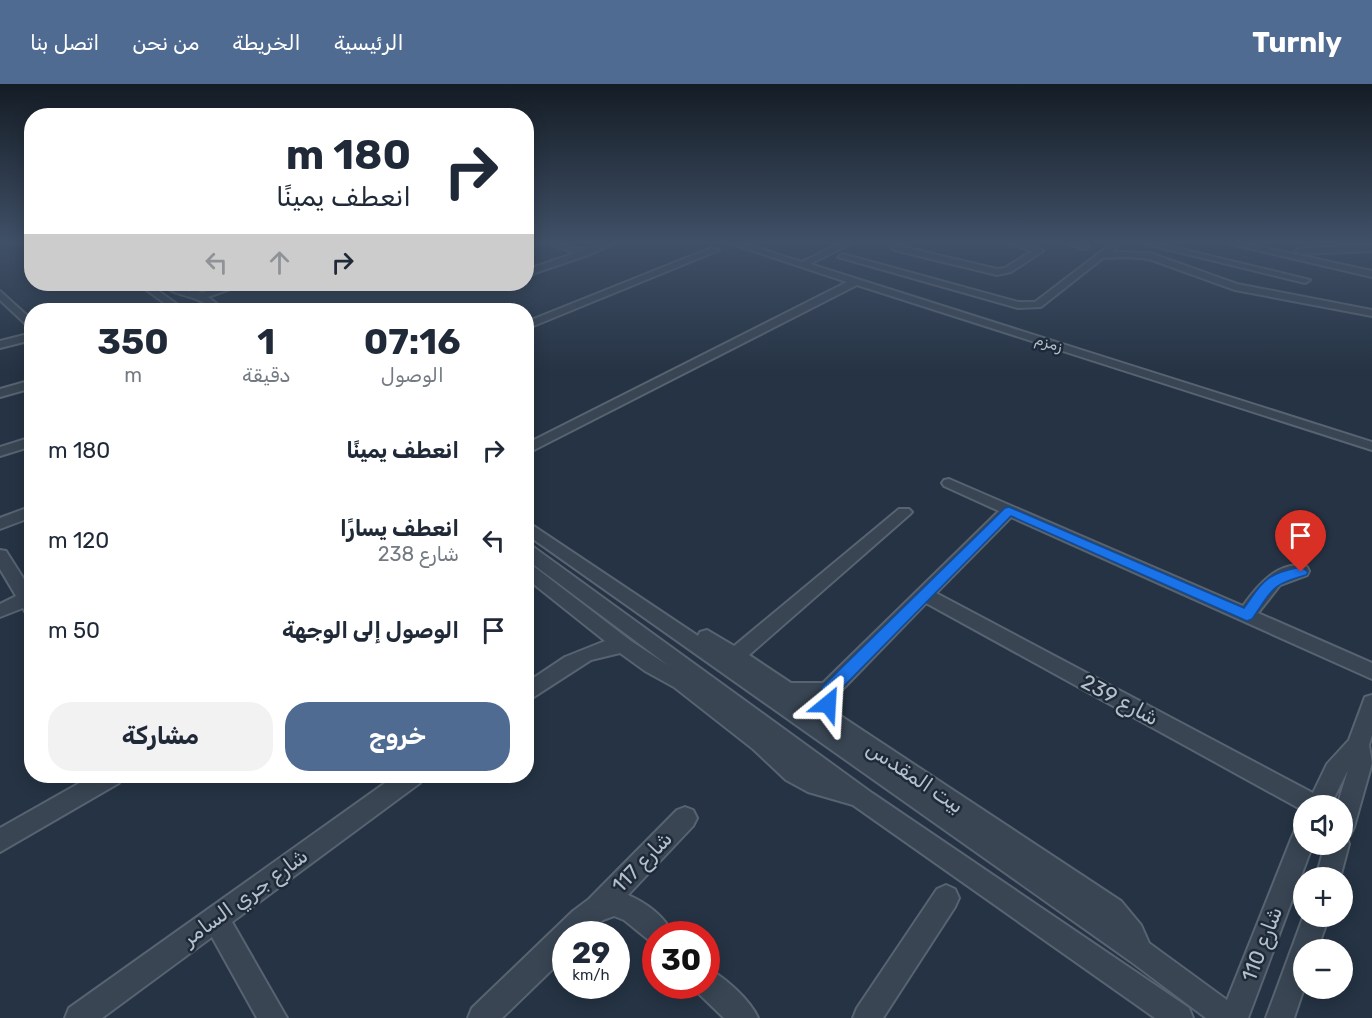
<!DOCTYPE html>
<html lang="ar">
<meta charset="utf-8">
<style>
body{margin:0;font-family:Rubik,Cairo,sans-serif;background:#f2f2f3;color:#1f2937;direction:rtl;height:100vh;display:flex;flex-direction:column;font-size:22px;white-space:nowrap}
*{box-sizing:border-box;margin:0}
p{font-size:20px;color:#747a83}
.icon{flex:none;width:33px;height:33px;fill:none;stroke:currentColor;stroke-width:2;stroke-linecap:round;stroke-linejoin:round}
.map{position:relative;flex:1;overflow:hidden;direction:ltr}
.panel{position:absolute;left:24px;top:219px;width:510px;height:480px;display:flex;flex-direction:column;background:#fff;border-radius:24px;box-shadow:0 3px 15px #0003;direction:rtl}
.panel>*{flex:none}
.top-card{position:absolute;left:24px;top:24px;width:510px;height:183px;border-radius:24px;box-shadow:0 3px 15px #0003;direction:rtl;background:#fff;color:#1f2937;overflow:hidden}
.fabs{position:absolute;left:1293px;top:711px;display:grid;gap:12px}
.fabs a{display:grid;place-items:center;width:60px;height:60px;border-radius:50%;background:#fff;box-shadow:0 3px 15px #0003;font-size:30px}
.speed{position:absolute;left:552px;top:837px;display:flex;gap:12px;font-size:30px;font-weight:700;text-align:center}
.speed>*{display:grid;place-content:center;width:78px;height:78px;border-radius:50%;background:#fff;box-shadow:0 3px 15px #0003;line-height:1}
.speed small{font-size:15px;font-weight:400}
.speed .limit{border:9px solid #d22;background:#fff;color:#111}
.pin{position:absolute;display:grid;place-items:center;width:51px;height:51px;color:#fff;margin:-62px -26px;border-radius:50% 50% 50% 0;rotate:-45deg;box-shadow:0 0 6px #0007}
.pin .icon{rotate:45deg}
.me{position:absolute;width:66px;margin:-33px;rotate:27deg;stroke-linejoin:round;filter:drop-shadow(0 0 4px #0008)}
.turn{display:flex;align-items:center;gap:21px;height:126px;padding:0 24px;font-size:27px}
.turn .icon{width:78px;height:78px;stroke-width:2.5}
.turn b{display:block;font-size:42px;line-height:51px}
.lanes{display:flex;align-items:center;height:57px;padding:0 24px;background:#0003;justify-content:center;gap:30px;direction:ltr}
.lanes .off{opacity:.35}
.eta{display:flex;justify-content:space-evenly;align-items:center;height:102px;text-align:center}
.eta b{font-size:36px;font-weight:700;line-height:42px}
.action{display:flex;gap:12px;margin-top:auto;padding:12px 24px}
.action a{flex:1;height:69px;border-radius:24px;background:#4f6b91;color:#fff;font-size:24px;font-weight:700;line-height:69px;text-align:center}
.action a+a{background:#f2f2f3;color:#1f2937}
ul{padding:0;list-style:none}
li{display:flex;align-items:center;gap:18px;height:90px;padding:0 24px}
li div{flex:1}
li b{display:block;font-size:22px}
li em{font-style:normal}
header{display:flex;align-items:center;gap:36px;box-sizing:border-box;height:84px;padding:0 30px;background:#4f6b91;color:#fff}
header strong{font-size:28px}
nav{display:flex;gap:33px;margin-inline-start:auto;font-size:21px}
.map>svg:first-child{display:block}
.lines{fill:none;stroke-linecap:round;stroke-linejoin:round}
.minor-casing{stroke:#576370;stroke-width:4}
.minor{fill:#394553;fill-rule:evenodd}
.route{fill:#1a73e8;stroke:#114b97;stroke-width:1.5}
.labels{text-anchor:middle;stroke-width:5;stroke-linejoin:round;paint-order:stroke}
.far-street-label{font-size:15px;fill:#b6c0cd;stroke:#1e2a38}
.near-street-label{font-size:21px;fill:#b6c0cd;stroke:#1e2a38}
</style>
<header>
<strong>Turnly</strong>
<nav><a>الرئيسية</a><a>الخريطة</a><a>من نحن</a><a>اتصل بنا</a></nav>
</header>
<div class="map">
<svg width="1372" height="934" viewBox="0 0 1372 934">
<rect width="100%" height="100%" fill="#253344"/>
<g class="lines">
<g class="minor-casing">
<g id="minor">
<path d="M526,157H531L526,160Z"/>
<path d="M543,157C557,157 568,164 582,165C591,166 607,157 620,157L588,171L526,192V186L575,169Z"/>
<path d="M723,157H736L802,178L845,157H856L810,180L1372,358V366L857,201L526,370V360L847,198Z"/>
<path d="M892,157H901L898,160L900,162L997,185L1005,184L1032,167L1003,157C1016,157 1033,156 1043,167L1011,188L997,191L894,166L889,160Z"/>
<path d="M1060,157H1075L1089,162L1085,165Z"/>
<path d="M1115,157H1124L1111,168L1150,169L1237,200L1372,226V232L1235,206L1149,175L1127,173L1103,174L1041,223L1018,224L838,173L843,170L1018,218H1035Z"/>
<path d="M1133,157H1148L1310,196L1305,199Z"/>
<path d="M1218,157H1234L1372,187V193Z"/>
<path d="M1372,161V167L1300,170L1295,167L1300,164Z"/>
<path d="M711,164L719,166L526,245V238Z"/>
<path d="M138,200H149L185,226H174Z"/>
<path d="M162,200H173L189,208L194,205L202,209L230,200H244L208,213L225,226C210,226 210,220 198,216C185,210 173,211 162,200Z"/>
<path d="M0,207L32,236V246L0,216Z"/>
<path d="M32,249V256L0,264V257Z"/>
<path d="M32,296V304L0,313V305Z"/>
<path d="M32,353V362L0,372V363Z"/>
<path d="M949,395L1243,522C1257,502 1279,475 1307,483L1309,487L1307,491L1280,501L1258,529L1372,579V595L1011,433L936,509L1313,709L1327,680L1349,656L1365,613L1372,611V651L1369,661L1372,679L1354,743L1350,751L1346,752L1349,760L1340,794H1316L1325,760H1342V722H1337L1348,686L1330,722H1304V727L926,519L835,613L815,615L1121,817L1141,841L1149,859L1227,916L1292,753L1296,745L1304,742V760H1313L1248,934H1206L1130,877L526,450V437L698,552L700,548L707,546L734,562L899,425H909L912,428L909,431L749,571L791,599H823L999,427L944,402L942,399L944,396Z"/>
<path d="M32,422V433L0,445V434Z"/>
<path d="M526,461L532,462L872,709L1189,924L1193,934H1155L853,721L808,708L786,696L753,665L674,603L645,587L620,569L591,576L526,618V599L565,573L605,557L526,494V479L532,481L631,557L669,582L526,475Z"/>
<path d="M0,466L6,467L32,508V530L26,529L23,524L0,533V520L16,512L0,485Z"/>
<path d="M92,692H122L119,699L0,768V744Z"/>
<path d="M395,692H423L420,699L232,838L287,934H257L212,853L102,934H65L69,924Z"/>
<path d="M685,723L693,726L697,734L693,742L628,811C645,818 666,833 672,850H656V862L624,836L614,832L603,836L586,850H566V872L502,934H468L472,924L573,827L589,815L677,726Z"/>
<path d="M946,801L955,805L959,814L955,823L883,934H853L857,924L937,805Z"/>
<path d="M1304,831L1329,832L1317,866H1304V904L1294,934H1266Z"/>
<path d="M706,884C723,891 751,917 758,934H724L696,907L694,902H706Z"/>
</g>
</g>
<use href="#minor" class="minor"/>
</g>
<linearGradient id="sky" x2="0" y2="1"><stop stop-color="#141c25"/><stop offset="0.55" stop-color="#405067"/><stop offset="1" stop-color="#405067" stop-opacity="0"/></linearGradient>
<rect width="1372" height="288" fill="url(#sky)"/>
<path class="route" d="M1009,423L1244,524C1264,496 1266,490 1301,483L1308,488L1306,491C1270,501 1273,505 1252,535L1247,537L1011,432L836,610L834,624L828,626L822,624L820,620L822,603L1005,424Z"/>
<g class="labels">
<g class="far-street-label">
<text transform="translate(1049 259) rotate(18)" y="5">زمزم</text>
</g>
<g class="near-street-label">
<text transform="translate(1120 616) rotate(28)" y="7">شارع 239</text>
<text transform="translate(915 693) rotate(34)" y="7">بيت المقدس</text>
<text transform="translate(642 778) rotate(-46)" y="7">شارع 117</text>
<text transform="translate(245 813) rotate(-36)" y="7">شارع جري السامر</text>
<text transform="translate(1262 860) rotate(-69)" y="7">شارع 110</text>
</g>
</g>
</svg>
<div class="fabs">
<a><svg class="icon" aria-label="sound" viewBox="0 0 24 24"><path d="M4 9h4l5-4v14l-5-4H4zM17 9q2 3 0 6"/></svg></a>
<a>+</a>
<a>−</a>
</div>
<div class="speed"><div>29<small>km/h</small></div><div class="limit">30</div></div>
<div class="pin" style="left:1301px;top:488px;background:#d93025"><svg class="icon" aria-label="arrive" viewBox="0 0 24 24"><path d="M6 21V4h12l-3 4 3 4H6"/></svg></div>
<svg class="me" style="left:828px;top:620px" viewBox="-20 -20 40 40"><path d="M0-17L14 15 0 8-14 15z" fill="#1a73e8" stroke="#fff" stroke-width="4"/></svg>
<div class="top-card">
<div class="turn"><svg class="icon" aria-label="right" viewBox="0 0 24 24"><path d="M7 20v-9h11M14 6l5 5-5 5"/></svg><div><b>180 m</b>انعطف يمينًا</div></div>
<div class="lanes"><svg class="icon off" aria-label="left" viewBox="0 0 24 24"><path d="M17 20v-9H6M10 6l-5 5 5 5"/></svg><svg class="icon off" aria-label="ahead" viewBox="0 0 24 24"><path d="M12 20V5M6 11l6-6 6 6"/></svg><svg class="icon" aria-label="right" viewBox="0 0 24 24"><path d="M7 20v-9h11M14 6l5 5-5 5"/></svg></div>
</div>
<section class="panel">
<div class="eta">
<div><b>07:16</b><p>الوصول</p></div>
<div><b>1</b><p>دقيقة</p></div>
<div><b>350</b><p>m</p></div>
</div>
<ul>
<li><svg class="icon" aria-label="right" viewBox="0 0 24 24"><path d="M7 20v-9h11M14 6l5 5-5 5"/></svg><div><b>انعطف يمينًا</b></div><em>180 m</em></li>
<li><svg class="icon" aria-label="left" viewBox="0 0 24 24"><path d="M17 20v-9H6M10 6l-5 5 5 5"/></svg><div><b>انعطف يسارًا</b><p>شارع 238</p></div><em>120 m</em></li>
<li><svg class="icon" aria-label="arrive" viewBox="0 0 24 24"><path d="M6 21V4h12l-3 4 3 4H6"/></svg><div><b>الوصول إلى الوجهة</b></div><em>50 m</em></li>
</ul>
<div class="action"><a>خروج</a><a>مشاركة</a></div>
</section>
</div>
